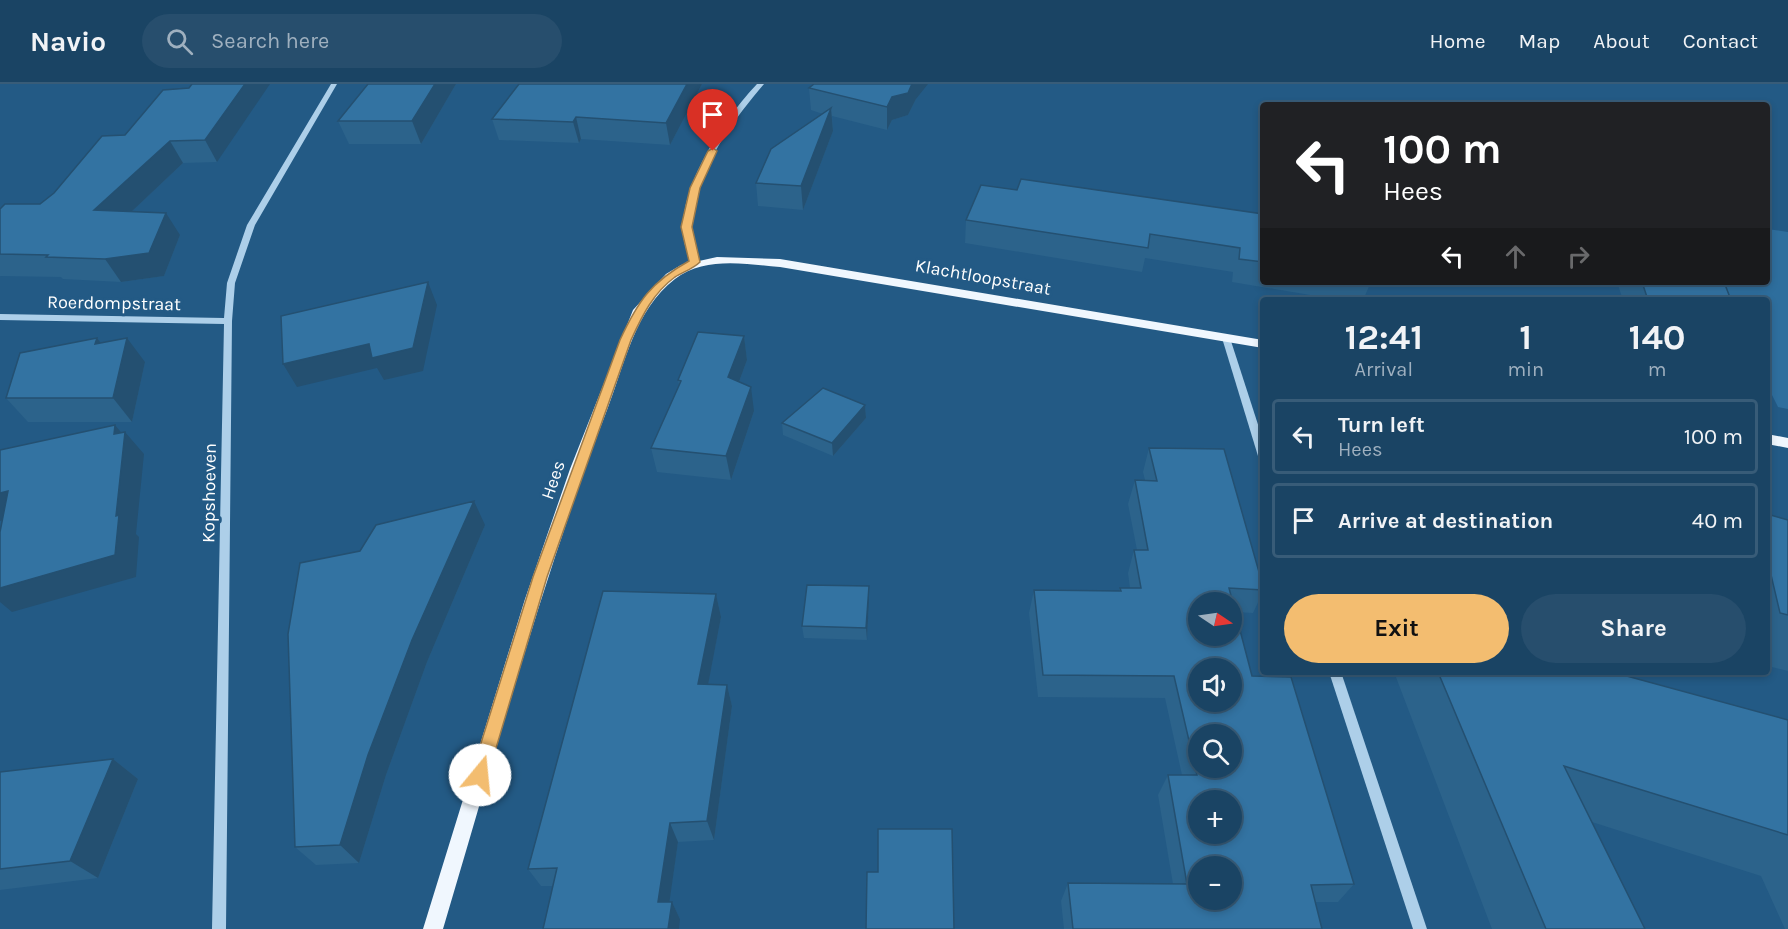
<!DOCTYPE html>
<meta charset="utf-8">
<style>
body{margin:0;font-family:Karla,sans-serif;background:#274e6d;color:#f1f3f6;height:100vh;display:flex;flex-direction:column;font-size:22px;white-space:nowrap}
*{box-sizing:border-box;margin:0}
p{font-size:20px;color:#9fb0bf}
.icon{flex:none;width:33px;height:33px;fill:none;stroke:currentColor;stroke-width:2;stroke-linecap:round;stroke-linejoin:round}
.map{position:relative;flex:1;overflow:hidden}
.side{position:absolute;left:1260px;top:213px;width:510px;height:378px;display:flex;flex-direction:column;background:#1a4464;border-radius:6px;box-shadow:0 3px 9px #0003,0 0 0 2px #385c78}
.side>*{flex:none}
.banner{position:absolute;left:1260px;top:18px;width:510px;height:183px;border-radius:6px;box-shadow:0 3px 9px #0003,0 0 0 2px #385c78;background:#202124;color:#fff;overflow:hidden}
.needle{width:39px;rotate:103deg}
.tools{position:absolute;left:1188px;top:508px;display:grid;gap:12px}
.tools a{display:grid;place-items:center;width:54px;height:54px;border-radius:50%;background:#1a4464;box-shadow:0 3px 9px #0003,0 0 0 2px #385c78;font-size:30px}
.pin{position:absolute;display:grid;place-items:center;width:51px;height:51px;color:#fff;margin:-62px -26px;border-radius:50% 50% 50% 0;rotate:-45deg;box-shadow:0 0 6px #0007}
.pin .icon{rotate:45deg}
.me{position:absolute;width:66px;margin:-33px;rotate:17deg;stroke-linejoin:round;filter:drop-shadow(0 0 4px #0008)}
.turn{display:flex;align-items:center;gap:21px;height:126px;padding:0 24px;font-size:27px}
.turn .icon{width:78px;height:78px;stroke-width:2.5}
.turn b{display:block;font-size:42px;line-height:51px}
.lanes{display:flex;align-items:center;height:57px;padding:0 24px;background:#0003;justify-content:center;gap:30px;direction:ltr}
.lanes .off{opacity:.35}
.eta{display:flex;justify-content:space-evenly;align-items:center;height:102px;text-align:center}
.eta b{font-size:36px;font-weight:700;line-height:42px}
.cta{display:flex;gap:12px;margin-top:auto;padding:12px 24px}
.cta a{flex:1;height:69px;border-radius:36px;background:#f3bd70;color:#111;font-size:24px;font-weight:700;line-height:69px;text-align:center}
.cta a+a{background:#274e6d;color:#f1f3f6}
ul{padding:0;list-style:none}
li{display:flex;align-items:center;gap:18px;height:75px;margin:0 12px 9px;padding:0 12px;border:3px solid #385c78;border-radius:6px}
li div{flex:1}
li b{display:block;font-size:22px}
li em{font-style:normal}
header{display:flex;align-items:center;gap:36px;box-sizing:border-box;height:84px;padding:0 30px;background:#1a4464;border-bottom:2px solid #385c78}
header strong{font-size:28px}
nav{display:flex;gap:33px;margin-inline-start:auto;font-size:21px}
.search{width:420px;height:54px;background:#274e6d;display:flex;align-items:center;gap:15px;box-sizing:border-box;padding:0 21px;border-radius:33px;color:#9fb0bf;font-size:22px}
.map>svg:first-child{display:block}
.green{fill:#2e6e9d}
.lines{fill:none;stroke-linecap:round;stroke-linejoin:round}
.minor{fill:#adcfe9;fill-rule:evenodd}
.major{fill:#f0f7fe;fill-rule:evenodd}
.wall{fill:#2c638b}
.shaded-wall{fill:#245071}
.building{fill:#3373a2;stroke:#245071;stroke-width:1.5;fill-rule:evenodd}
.route{fill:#f3bd70;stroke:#9e7b49;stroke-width:1.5}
.labels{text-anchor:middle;stroke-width:6;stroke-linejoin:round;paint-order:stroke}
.street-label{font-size:18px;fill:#fff;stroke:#235a85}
</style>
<header>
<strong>Navio</strong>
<div class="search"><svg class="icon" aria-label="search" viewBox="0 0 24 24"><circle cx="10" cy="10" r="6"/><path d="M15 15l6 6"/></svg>Search here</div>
<nav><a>Home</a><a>Map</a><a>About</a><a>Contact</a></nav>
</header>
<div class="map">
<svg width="1788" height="845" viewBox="0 0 1788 845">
<rect width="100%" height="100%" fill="#235a85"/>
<path class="green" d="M1767,145L1788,148V325L1778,323L1767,301V216H1725L1716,198H1767Z"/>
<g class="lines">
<g class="minor">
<path d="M331,0H337L255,141L235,199L232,237L226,845H212L224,240L0,236V230L224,234L227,199L247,141Z"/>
<path d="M757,0H764C733,37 710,67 696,115C693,126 689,140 691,151C692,161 696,169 699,178L698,180H692C688,170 683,159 683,148C681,99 725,34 757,0Z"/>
<path d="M1226,251L1230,254L1263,356V376L1258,372L1222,254Z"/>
<path d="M1329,588H1341L1427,845H1413Z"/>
</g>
<g class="major">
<path d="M717,173L780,175L1263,256V264L780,183C745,180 705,172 675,195C635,225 624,282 607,326C542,495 495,671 443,845H423L525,515L570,385L633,226L666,190L681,181Z"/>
<path d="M1767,350L1788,354V364L1767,360Z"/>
</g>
</g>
<g class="wall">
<path d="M456,0L421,60H349L338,37Z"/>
<path d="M702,0L670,61L581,55L579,59L499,56L492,35Z"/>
<path d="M189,4L217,78L183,79L132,127L180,151L164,192L121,198L63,195L61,193L0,192V125L40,120Z"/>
<path d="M809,4L916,15L908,31L892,36L887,46L832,32L833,47L803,126L758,122L756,99L823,30L811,26Z"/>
<path d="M1017,106L1263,130V198H1371L1363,216H1340L1232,198L1233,188L1145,174L1142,188L965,159L966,136Z"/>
<path d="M1617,198H1724L1731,216H1623Z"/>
<path d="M744,252L747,276L739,298L754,327L731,396L657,388L651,364L679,301L678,296Z"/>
<path d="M97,254L101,259L145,278L132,338H28L6,314Z"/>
<path d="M865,321L866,334L833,372L783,351L782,339Z"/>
<path d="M1149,364L1263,502V508L1253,529L1235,528L1252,592L1354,800L1338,818H1315L1322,845H1064L1061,817L1068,799L1173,800L1158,711L1168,691H1182L1165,614L1038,613L1029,529L1034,506L1119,507L1120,504H1130L1128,489L1134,466H1137L1128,420L1135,396H1145L1143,388Z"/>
<path d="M1767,430L1788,436V587L1767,582Z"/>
<path d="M485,441L427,578L386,691L359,779L316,781L295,763Z"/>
<path d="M716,510L721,533L708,600L727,601L732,622L714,756L678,758L669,818H672L680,835L553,802H541L528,785Z"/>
<path d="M869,515L867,556L804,554L802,542Z"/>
<path d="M1394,588H1612L1788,636V845H1785L1761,792L1592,738L1645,845H1492Z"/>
<path d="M113,675L138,695L98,794L0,806V688Z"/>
</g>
<g class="shaded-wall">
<path d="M245,0H270L217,78L205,56Z"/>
<path d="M435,0H456L421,60L412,37Z"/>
<path d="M687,0H702L670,61L666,39Z"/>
<path d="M912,0H928L916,15L908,31L892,36L887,46V23L892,13Z"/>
<path d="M831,24L833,47L803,126L801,102Z"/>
<path d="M576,33L581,55L579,59L573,38Z"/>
<path d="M170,57L183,79L110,148L94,126Z"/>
<path d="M166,129L180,151L164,192L121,198L105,175Z"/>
<path d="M428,198L437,221L423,287L384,296L377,284L297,303L283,280L369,260Z"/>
<path d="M744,252L747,276L732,317L728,293Z"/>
<path d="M97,254L116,278L95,260Z"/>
<path d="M127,254L145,278L132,338L113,314Z"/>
<path d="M751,303L754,327L731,396L726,372Z"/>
<path d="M865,321L866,334L833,372L832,359Z"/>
<path d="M115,341L125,353V348L144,370L136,450L139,453L136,493L12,528L0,518V504L116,432L114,350Z"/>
<path d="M8,407L31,429L0,437V409Z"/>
<path d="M474,417L485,441L427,578L386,691L359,779L340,761L368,671L412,556Z"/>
<path d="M869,502V515L867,556L866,544Z"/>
<path d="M716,510L721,533L704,622L698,600Z"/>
<path d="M727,601L732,622L714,756L707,737Z"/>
<path d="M113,675L138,695L98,794L70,777Z"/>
<path d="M670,739L678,758L667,835L658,818Z"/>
<path d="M672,818L680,835L679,845H668Z"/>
</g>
<g class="building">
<path d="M192,0H245L205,56L170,57L94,126L166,129L149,169L105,175L46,173L48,171L0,170V125L5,120H40L54,109L102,52L125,51L163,6L189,4Z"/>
<path d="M368,0H435L412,37H338Z"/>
<path d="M519,0H687L666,39L576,33L573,38L492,35Z"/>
<path d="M814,0H912L908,9L892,13L887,23L809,4Z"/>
<path d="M831,24L801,102L756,99L771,65Z"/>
<path d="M1021,95L1263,130V178L1239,175L1240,164L1150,150L1148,164L966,136L981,101L1017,106Z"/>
<path d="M428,198L413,264L372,274L369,260L283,280L281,232Z"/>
<path d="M1642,198H1724L1731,216H1648Z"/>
<path d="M698,248L744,252L728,293L751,303L726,372L651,364L681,297L678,296Z"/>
<path d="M97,254L95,260L127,254L113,314H6L20,269Z"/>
<path d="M823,304L865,321L832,359L782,339Z"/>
<path d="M115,341L114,350L125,348L116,432L119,431L115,471L0,504V448L8,407L0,409V366Z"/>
<path d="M1149,364L1224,365L1263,502V506L1229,504L1252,592L1291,593L1354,800L1311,801L1322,845H1073L1068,799L1187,800L1168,691H1197L1174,592L1043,591L1034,506L1121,507L1120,504H1141L1134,466H1148L1135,396L1157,397ZM1198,519H1232V552H1198ZM1198,585H1232V618H1198ZM1198,651H1232V684H1198ZM1198,717H1232V750H1198ZM1198,783H1232V816H1198Z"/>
<path d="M474,417L412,556L368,671L340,761L295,763L288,550L300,479L360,467L376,441Z"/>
<path d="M1767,430L1788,436V531L1780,529L1767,474Z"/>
<path d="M807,501L869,502L866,544L802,542Z"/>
<path d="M603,507L716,510L698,600L727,601L707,737L670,739L658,818H672L668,845H543L557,784L528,785Z"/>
<path d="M1438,588H1612L1788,636V751L1564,682L1645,845H1546Z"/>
<path d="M113,675L70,777L0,785V688Z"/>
<path d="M878,745H952L954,845H866L867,788H878Z"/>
</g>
<path class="route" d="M713,64L717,67L700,104L692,143L700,178C693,185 683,188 675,193C653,209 642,232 631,256L547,493L488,691L486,696L480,699L474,696L471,691L533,493L620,256C638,217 651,198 689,177L681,143L690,104L708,67Z"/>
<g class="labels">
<g class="street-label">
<text transform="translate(983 193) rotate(10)" y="6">Klachtloopstraat</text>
<text transform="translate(114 219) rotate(1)" y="6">Roerdompstraat</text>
<text transform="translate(553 396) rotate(-71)" y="6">Hees</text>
<text transform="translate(209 409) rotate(-89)" y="6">Kopshoeven</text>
</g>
</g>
</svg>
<div class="tools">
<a><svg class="needle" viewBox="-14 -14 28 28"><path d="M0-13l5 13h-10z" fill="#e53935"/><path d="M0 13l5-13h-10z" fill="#9fb0bf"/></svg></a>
<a><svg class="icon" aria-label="sound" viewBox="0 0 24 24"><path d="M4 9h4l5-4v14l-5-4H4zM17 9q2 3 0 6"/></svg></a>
<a><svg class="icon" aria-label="search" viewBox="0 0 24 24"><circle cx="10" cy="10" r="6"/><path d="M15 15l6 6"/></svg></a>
<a>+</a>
<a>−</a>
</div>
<div class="pin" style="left:713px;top:67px;background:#d93025"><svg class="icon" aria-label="arrive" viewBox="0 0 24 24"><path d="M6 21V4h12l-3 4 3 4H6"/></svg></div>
<svg class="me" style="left:480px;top:691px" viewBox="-20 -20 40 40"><circle r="19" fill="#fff"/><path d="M0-13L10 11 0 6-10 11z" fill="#f3bd70"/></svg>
<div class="banner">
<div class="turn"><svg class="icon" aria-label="left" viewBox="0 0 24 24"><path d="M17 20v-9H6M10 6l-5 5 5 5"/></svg><div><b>100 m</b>Hees</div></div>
<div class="lanes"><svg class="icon" aria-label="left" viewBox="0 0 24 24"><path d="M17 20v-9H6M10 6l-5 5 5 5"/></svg><svg class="icon off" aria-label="ahead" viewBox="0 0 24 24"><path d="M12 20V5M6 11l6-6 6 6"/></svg><svg class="icon off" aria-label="right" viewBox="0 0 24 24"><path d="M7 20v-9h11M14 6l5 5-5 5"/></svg></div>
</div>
<section class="side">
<div class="eta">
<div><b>12:41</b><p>Arrival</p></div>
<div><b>1</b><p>min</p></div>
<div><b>140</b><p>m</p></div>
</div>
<ul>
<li><svg class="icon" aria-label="left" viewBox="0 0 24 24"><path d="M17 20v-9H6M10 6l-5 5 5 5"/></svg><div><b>Turn left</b><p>Hees</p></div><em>100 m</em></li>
<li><svg class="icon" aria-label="arrive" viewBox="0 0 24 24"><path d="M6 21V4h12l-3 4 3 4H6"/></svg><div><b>Arrive at destination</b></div><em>40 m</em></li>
</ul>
<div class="cta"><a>Exit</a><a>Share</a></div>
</section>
</div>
